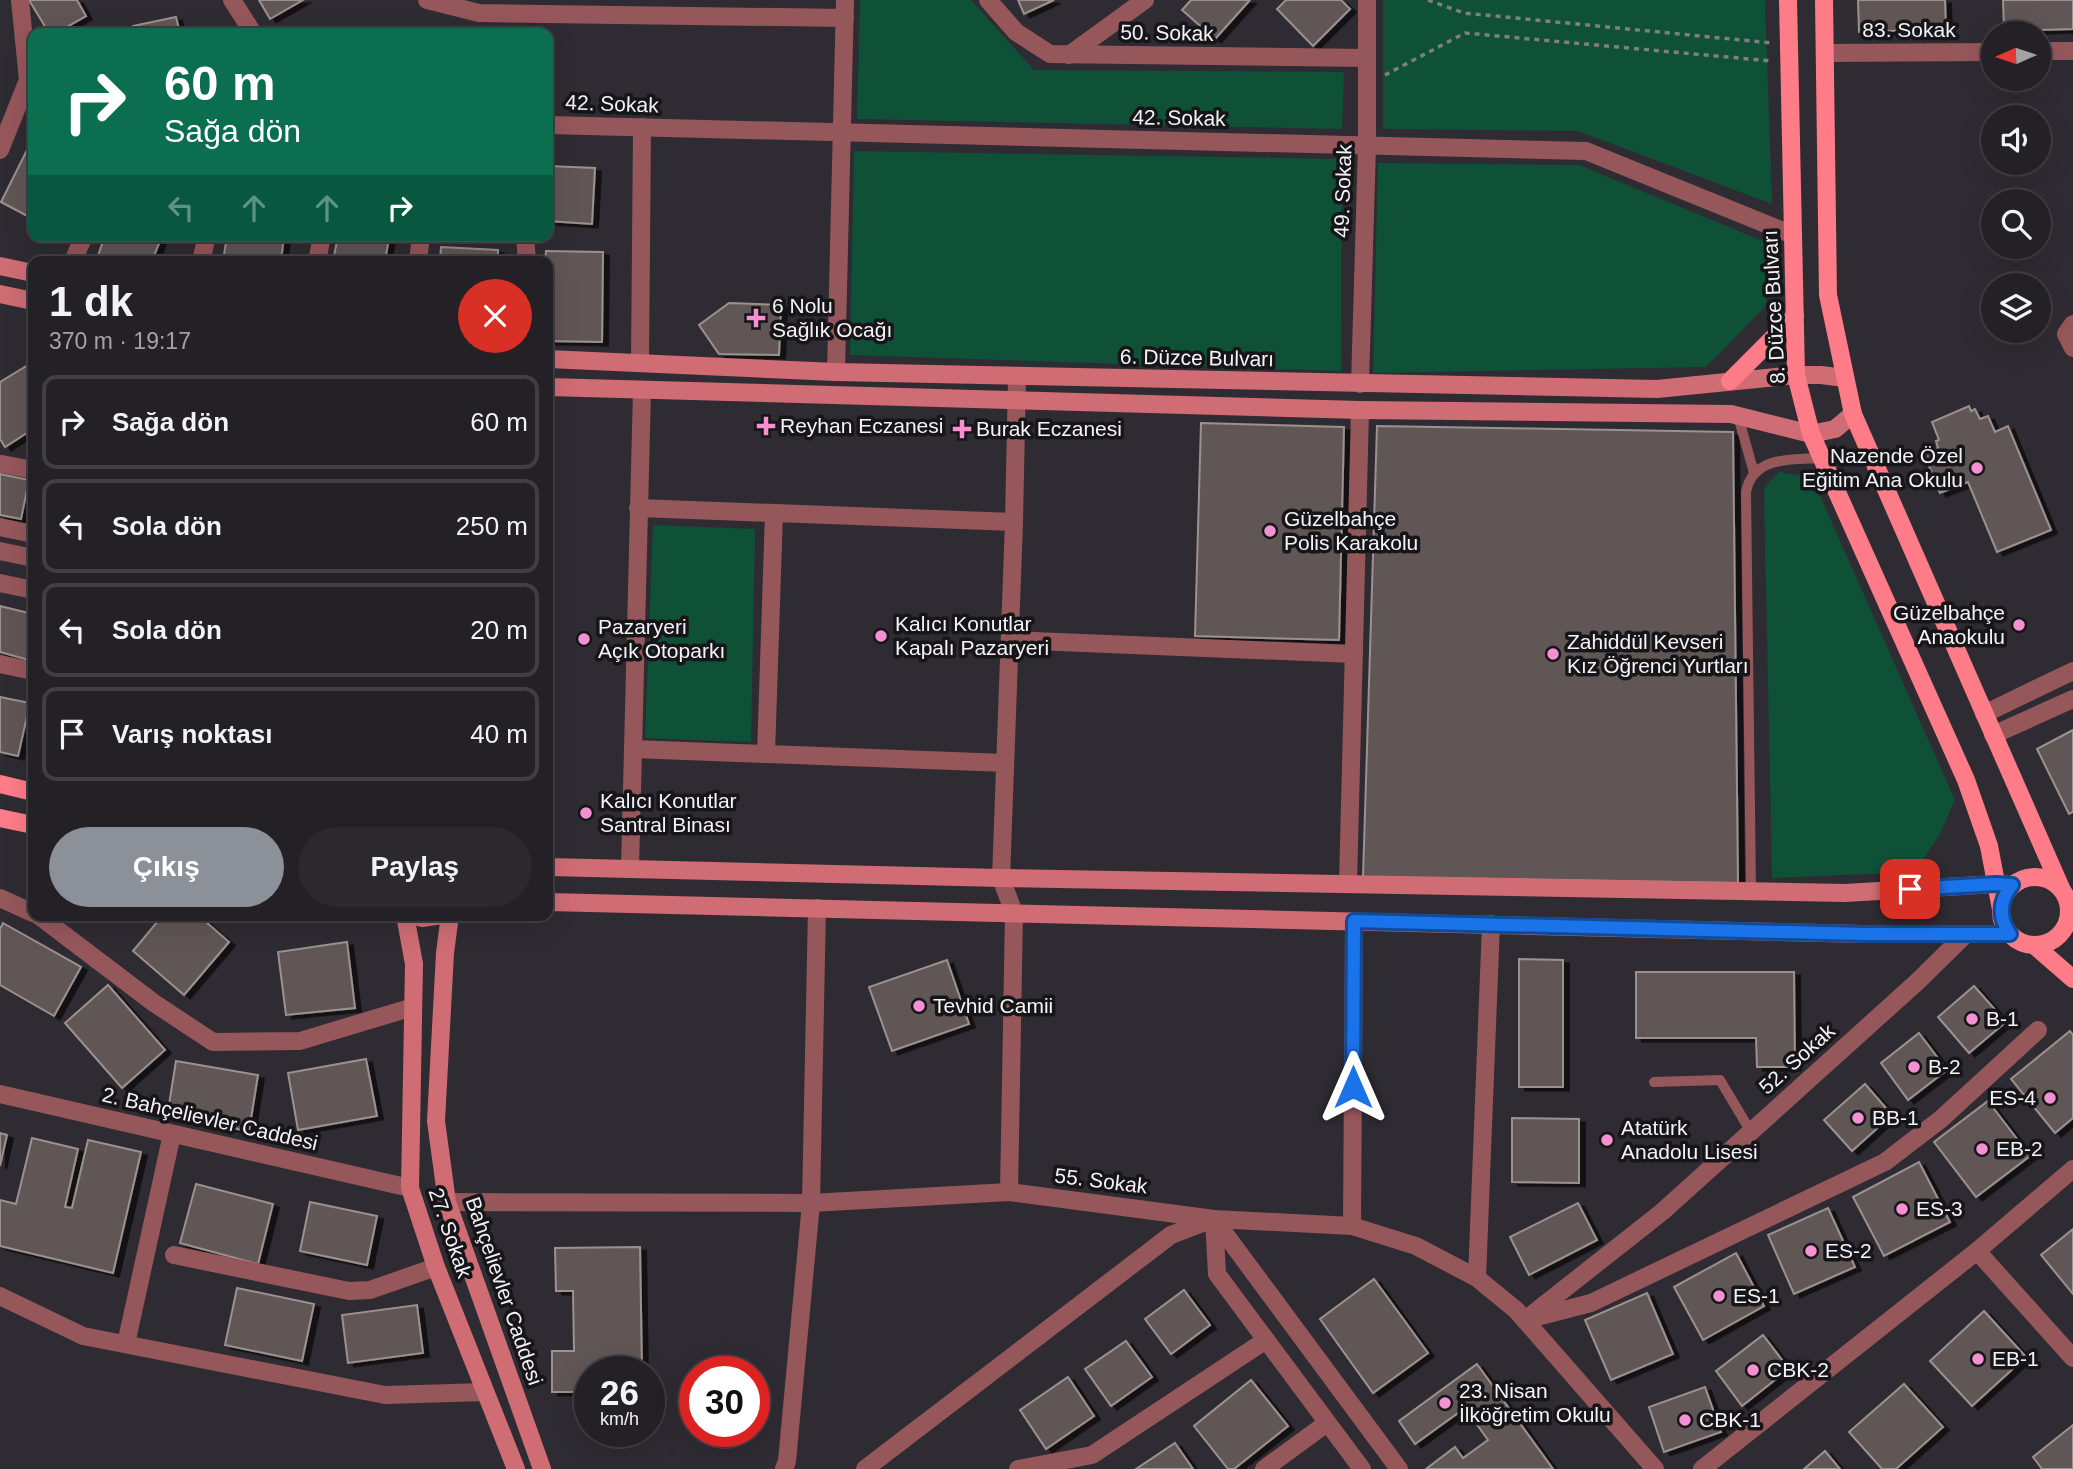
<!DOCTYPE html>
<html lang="tr">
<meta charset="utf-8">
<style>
body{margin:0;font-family:Helvetica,sans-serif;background:#2b282e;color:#f1f3f6;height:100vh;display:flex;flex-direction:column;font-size:26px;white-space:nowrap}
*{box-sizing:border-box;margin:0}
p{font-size:23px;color:#a3a3a7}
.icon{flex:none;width:38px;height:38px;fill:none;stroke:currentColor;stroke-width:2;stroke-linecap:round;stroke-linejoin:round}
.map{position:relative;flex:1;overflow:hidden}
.details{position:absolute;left:28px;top:256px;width:525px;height:665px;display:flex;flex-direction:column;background:#232026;border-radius:14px;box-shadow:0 7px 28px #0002,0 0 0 2px #403e43}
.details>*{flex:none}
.top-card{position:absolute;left:28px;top:28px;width:525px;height:214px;border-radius:14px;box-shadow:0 7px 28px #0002,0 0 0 2px #403e43;background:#0b6e4f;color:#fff;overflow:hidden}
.needle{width:46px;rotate:267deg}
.fabs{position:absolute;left:1981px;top:21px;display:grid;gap:14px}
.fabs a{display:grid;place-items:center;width:70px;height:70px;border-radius:50%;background:#232026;box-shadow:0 7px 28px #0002,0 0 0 2px #403e43;font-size:35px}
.speed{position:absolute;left:574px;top:1356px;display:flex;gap:14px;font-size:35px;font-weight:700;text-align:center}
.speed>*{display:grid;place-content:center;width:91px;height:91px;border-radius:50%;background:#232026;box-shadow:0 7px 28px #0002,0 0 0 2px #403e43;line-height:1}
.speed small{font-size:18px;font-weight:400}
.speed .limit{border:10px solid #d22;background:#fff;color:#111}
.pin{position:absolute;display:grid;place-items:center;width:60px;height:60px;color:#fff;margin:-30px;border-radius:14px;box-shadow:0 4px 10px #0006}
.me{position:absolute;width:77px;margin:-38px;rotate:0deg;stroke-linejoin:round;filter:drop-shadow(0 0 5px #0008)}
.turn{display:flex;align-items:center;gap:24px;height:147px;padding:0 21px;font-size:32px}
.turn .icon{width:91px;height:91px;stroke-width:2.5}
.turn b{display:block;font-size:49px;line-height:60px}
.lanes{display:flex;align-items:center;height:66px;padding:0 21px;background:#0003;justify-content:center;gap:35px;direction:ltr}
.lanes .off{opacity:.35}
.round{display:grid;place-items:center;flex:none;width:74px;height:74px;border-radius:37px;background:#2b282e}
.headline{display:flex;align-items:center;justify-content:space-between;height:119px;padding:0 21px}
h1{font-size:42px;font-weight:600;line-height:52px}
.primary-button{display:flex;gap:14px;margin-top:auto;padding:14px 21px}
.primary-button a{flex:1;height:80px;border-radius:42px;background:#8c9099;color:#fff;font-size:28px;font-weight:600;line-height:80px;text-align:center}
.primary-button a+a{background:#2b282e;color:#f1f3f6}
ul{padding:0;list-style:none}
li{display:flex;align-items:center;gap:21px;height:94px;margin:0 14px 10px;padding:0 7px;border:4px solid #403e43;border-radius:14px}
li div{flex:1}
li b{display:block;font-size:26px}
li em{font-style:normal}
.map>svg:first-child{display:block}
.green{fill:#0e5137}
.building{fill:#605755;stroke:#9b918f;stroke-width:2;filter:url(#shadow)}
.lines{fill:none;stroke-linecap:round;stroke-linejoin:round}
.path{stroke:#817e83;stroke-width:3.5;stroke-dasharray:5 5;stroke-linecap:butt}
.lane{stroke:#96575b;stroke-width:10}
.street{stroke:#96575b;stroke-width:18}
.secondary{stroke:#d06c74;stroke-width:18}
.primary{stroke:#fd7c88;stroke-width:18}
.route-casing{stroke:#114b97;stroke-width:18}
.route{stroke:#1a73e8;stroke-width:12}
.poi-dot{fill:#f591d2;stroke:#161517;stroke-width:2.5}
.labels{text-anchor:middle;stroke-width:7;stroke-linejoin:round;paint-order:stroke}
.street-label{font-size:21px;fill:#f4f2f6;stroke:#161517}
.poi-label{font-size:21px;fill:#f4f2f6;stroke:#161517;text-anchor:start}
</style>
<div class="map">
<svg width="2073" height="1469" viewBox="0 0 2073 1469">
<defs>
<filter id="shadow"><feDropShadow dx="6" dy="3.5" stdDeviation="0" flood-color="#0009"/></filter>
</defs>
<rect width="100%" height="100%" fill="#2f2b32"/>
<g class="green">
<path d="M860,0H971L1034,70L1344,72L1342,129L857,119Z"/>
<path d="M1383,0H1765L1772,204L1578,131L1383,129Z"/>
<path d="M854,151L1342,159L1341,371L850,355Z"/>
<path d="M1378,163L1579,165L1777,247L1765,307L1706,367L1373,373Z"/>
<path d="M1779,472L1801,476L1821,498L1955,800L1940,834L1915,872L1772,878L1764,488Z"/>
<path d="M653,525L755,529L751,742L645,738Z"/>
</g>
<g class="building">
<path d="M29,0H77L86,16L56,33H49Z"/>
<path d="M259,0H303L270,19Z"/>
<path d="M1018,0H1054L1024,14Z"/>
<path d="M1191,0H1250L1215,39L1182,10Z"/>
<path d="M1286,0H1341L1350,9L1313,46L1277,9Z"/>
<path d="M1858,0H1945L1946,29L1859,32Z"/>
<path d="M2003,0H2073V29L2004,31Z"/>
<path d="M176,17L180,33H135L133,26Z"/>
<path d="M33,138V219L1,202Z"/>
<path d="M548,166L595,168L592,224L548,221Z"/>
<path d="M105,236H162L152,261H96Z"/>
<path d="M227,236H284L281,261H223Z"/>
<path d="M338,236L389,238L385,261H333Z"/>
<path d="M441,247L498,250V261H440Z"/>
<path d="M546,251L603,252L602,342L548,341V261H545Z"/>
<path d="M729,303L781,305L779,355L719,354L699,325Z"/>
<path d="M33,362V429L5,447L0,439V382Z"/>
<path d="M1969,406L1971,411L1975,409L1980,419L1988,416L1995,432L2008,426L2051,530L1997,552L1968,482L1940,493L1924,454L1938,448L1936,441L1939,440L1932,422Z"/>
<path d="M1201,423L1344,427L1339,640L1195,636Z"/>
<path d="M1377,426L1733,432L1738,883L1363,877Z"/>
<path d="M0,474L29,480L21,519L0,515Z"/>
<path d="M0,606L33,614V644L29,660L0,652Z"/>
<path d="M0,697L30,703L18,756L0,752Z"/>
<path d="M2073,730V812L2069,814L2037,749Z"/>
<path d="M163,915H198L229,942L184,995L133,951Z"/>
<path d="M3,923L81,967L54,1016L0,985V929Z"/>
<path d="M347,942L355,1008L286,1015L278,952Z"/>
<path d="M1519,959L1563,960V1087H1519Z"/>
<path d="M947,960L969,1024L892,1051L869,987Z"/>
<path d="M1636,972H1794L1795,1067H1757L1756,1038H1636Z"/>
<path d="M108,985L165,1050L122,1088L65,1023Z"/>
<path d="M1974,986L2006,1022L1969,1053L1938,1017Z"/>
<path d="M2070,1031L2073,1035V1118L2055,1133L2011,1079Z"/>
<path d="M1919,1033L1947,1070L1908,1100L1881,1063Z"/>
<path d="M366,1059L377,1116L298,1130L288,1073Z"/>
<path d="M176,1061L258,1075L249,1131L167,1117Z"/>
<path d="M1865,1084L1892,1115L1852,1151L1824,1120Z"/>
<path d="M1988,1101L2030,1156L1976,1197L1934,1142Z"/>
<path d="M1512,1118L1579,1119V1183L1512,1182Z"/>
<path d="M0,1133L7,1135L0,1166Z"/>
<path d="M32,1138L78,1149L65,1207L72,1208L88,1140L141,1152L113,1273L0,1246V1200L16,1204Z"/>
<path d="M1919,1162L1950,1222L1884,1256L1853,1197Z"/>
<path d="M196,1184L273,1204L258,1264L180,1243Z"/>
<path d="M310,1202L377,1216L367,1265L300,1251Z"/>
<path d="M1578,1203L1597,1240L1529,1275L1510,1237Z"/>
<path d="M1828,1208L1855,1267L1794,1294L1768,1235Z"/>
<path d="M2073,1229V1294L2041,1255Z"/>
<path d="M640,1247L642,1372H590V1392H552V1351H574L573,1291H556L555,1248Z"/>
<path d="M1736,1253L1764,1306L1703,1340L1674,1287Z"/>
<path d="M1374,1279L1428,1353L1373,1393L1320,1319Z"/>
<path d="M237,1288L314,1304L302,1361L225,1345Z"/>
<path d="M1184,1290L1210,1325L1171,1354L1145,1319Z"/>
<path d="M1647,1293L1673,1354L1611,1380L1585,1320Z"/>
<path d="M417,1305L423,1353L348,1363L342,1315Z"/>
<path d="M1984,1311L2026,1357L1972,1406L1930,1361Z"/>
<path d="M1763,1335L1789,1369L1742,1406L1716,1371Z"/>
<path d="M1126,1341L1152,1377L1111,1406L1085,1369Z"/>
<path d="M1477,1364L1553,1469H1426L1455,1447L1463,1458L1488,1440L1465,1408L1415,1444L1399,1421Z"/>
<path d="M1068,1377L1094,1416L1046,1449L1020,1410Z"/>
<path d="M1251,1380L1288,1426L1234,1469H1228L1194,1426Z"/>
<path d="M1904,1384L1943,1427L1896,1469H1882L1849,1432Z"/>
<path d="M1705,1387L1721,1432L1664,1452L1649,1407Z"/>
<path d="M2073,1425V1469H2042L2033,1457Z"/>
<path d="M1175,1443L1193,1469H1136Z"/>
<path d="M1825,1451L1840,1469H1804Z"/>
</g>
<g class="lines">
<g class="path">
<path d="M1428,0L1464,13L1772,43"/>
<path d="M1385,75L1465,33L1771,61"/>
</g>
<g class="lane">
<path d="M1738,416L1754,473"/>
<path d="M1751,891L1746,492C1753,455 1793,460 1822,458"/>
<path d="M1654,1082L1720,1080L1751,1132"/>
</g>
<g class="street">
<path d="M232,0L253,33"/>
<path d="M427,0L479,13L845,18"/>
<path d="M988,0L1016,32L1050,54L1367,58"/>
<path d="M2039,51H2073"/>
<path d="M1825,53L1993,52"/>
<path d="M1069,55L1145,0"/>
<path d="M548,125L1586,151L1793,235"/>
<path d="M0,150L28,80L20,0"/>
<path d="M525,236L527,261"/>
<path d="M73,261L84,236"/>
<path d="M201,261L207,236"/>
<path d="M317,261L322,236"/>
<path d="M418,261L421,236"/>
<path d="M2073,324L2066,334L2073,348"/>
<path d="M640,363L642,127"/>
<path d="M836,372L845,0"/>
<path d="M1360,384L1367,146V0"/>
<path d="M2,464L33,470"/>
<path d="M638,508L1014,522"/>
<path d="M0,527L33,534"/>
<path d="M0,551L33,558"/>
<path d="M0,583L33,590"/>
<path d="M1010,640L1354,654"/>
<path d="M0,664L33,671"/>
<path d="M1984,714L2073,671"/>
<path d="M1993,735L2073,699"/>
<path d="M633,749L1005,763"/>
<path d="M766,754L774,513"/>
<path d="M630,869L642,390"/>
<path d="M1348,884L1360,410"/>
<path d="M0,898L33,913"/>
<path d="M38,915L154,1003L213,1042L300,1041L413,1007"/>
<path d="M0,1094L410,1188"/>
<path d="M1009,1192L1014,913L1001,878L1014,522L1017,377"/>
<path d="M447,1202L811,1203L1009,1192L1214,1219L1352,1226L1416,1246L1477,1278L1516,1310L1655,1469"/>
<path d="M1214,1219L1399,1469"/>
<path d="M1214,1219L1217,1274L1362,1469"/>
<path d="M1352,1226L1354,921"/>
<path d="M1977,1251L2073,1358"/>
<path d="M174,1255L349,1291L370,1290L436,1267"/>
<path d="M1477,1278L1491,924"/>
<path d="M0,1296L83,1336L385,1395L485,1392"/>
<path d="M1530,1316L1662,1212L1917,982L1966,934"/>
<path d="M1525,1320L1591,1303L1885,1162L1941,1119L2038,1030"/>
<path d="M126,1344L172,1134"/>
<path d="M784,1469L787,1461L811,1203L817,908"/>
<path d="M865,1469L1171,1235L1210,1220"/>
<path d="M1018,1469L1092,1455L1266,1340"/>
<path d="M1264,1469L1327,1423"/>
<path d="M1702,1469L1977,1251L2073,1169"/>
</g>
<g class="secondary">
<path d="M0,266L33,273"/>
<path d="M0,294L33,301"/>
<path d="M548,359L836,372L1657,389L1796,375H1821L1845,378"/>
<path d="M548,387L1360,410L1731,414L1811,434L1835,429L1853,414"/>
<path d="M548,867L1001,878L1845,893L1996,884L2012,885"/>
<path d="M548,902L1863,934H2010"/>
<path d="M405,915L414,964L410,1188L436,1267L516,1469"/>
<path d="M413,915L422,918L442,915"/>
<path d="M450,915L445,953L436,1121L447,1202L542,1469"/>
</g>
<g class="primary">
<path d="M1788,0L1796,375L1811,434L1966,780L1989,846L2001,909"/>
<path d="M1824,0L1828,295L1853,414L2061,888"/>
<path d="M1730,381L1795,316"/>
<path d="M0,784L33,792"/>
<path d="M0,818L33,825"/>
<circle cx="2035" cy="911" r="34"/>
<path d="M2034,945L2073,979"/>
</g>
</g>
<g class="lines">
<g class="route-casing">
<path id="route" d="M1353,1087L1354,921L1863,934H2010C1998,917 1999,901 2012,885L1996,884L1910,889"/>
</g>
<use href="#route" class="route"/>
</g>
<g class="poi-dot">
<path d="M752.5 307.5h7v7h7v7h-7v7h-7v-7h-7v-7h7z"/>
<path d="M762.5 415.5h7v7h7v7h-7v7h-7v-7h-7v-7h7z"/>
<path d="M958.5 418.5h7v7h7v7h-7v7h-7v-7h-7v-7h7z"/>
<circle cx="1977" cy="468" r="7"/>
<circle cx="1270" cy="531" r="7"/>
<circle cx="2019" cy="625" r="7"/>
<circle cx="881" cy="636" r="7"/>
<circle cx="584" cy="639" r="7"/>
<circle cx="1553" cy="654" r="7"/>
<circle cx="586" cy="813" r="7"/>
<circle cx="919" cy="1006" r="7"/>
<circle cx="1972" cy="1019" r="7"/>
<circle cx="1914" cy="1067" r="7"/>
<circle cx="2050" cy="1098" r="7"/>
<circle cx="1858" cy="1118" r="7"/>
<circle cx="1607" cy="1140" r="7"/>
<circle cx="1982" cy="1149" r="7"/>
<circle cx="1902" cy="1209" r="7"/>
<circle cx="1811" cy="1251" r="7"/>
<circle cx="1719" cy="1296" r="7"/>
<circle cx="1978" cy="1359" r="7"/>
<circle cx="1753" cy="1370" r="7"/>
<circle cx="1445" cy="1403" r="7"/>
<circle cx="1685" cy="1420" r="7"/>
</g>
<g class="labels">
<g class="street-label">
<text x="1909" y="37">83. Sokak</text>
<text transform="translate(1167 33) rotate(1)" y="7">50. Sokak</text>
<text transform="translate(612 104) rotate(2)" y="7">42. Sokak</text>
<text transform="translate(1179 118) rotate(1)" y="7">42. Sokak</text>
<text transform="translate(1343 191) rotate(-88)" y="7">49. Sokak</text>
<text transform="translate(1774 307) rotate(-93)" y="7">8. Düzce Bulvarı</text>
<text transform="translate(1197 358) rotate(1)" y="7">6. Düzce Bulvarı</text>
<text transform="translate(1797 1059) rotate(-42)" y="7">52. Sokak</text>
<text transform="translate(210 1119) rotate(13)" y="7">2. Bahçelievler Caddesi</text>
<text transform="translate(1101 1181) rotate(7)" y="7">55. Sokak</text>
<text transform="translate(450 1233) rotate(71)" y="7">27. Sokak</text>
<text transform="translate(504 1291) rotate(71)" y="7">Bahçelievler Caddesi</text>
</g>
<g class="poi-label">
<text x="772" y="313">6 Nolu<tspan x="772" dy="24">Sağlık Ocağı</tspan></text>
<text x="780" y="433">Reyhan Eczanesi</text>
<text x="976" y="436">Burak Eczanesi</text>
<text x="1963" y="463" text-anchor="end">Nazende Özel<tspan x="1963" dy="24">Eğitim Ana Okulu</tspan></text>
<text x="1284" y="526">Güzelbahçe<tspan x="1284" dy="24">Polis Karakolu</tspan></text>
<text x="2005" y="620" text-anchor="end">Güzelbahçe<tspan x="2005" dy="24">Anaokulu</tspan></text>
<text x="895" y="631">Kalıcı Konutlar<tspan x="895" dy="24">Kapalı Pazaryeri</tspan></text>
<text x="598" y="634">Pazaryeri<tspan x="598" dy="24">Açık Otoparkı</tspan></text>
<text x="1567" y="649">Zahiddül Kevseri<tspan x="1567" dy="24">Kız Öğrenci Yurtları</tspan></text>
<text x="600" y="808">Kalıcı Konutlar<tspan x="600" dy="24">Santral Binası</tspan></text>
<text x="933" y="1013">Tevhid Camii</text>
<text x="1986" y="1026">B-1</text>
<text x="1928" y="1074">B-2</text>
<text x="2036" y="1105" text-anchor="end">ES-4</text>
<text x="1872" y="1125">BB-1</text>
<text x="1621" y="1135">Atatürk<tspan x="1621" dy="24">Anadolu Lisesi</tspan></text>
<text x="1996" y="1156">EB-2</text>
<text x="1916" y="1216">ES-3</text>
<text x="1825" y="1258">ES-2</text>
<text x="1733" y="1303">ES-1</text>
<text x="1992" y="1366">EB-1</text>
<text x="1767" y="1377">CBK-2</text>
<text x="1459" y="1398">23. Nisan<tspan x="1459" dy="24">İlköğretim Okulu</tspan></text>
<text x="1699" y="1427">CBK-1</text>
</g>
</g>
</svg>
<div class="fabs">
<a><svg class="needle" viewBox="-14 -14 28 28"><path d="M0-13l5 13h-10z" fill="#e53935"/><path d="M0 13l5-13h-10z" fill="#a3a3a7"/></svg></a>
<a><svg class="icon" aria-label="sound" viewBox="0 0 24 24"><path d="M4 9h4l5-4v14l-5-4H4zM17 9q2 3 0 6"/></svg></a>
<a><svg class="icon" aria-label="search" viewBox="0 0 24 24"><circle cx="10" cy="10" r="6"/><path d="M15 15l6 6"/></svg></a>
<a><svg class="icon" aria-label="layers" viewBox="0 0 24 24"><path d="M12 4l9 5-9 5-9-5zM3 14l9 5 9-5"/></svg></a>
</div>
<div class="speed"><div>26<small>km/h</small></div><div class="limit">30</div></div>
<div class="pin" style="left:1910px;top:889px;background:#d93025"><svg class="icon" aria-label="arrive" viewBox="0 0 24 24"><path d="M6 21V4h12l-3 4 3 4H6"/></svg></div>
<svg class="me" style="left:1353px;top:1087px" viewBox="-20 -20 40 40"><path d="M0-17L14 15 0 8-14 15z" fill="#1a73e8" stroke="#fff" stroke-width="4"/></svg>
<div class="top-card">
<div class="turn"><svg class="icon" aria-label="right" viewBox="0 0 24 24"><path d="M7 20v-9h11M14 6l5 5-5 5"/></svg><div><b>60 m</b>Sağa dön</div></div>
<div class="lanes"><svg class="icon off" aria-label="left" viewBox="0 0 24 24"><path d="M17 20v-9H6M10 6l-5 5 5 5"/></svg><svg class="icon off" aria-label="ahead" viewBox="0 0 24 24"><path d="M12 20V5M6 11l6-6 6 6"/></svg><svg class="icon off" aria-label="ahead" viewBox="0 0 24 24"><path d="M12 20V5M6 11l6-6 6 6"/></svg><svg class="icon" aria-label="right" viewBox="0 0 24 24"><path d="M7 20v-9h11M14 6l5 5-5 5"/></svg></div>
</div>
<section class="details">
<div class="headline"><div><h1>1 dk</h1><p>370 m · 19:17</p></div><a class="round" style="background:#d93025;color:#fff"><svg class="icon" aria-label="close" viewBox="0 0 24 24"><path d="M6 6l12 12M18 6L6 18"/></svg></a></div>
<ul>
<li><svg class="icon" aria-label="right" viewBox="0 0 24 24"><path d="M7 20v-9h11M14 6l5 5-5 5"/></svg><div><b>Sağa dön</b></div><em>60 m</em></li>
<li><svg class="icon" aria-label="left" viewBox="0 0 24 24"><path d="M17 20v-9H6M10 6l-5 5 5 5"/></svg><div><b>Sola dön</b></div><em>250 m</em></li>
<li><svg class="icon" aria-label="left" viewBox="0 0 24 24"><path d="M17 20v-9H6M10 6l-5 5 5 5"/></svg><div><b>Sola dön</b></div><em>20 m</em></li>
<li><svg class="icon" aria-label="arrive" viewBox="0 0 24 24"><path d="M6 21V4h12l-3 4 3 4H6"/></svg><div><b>Varış noktası</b></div><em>40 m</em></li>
</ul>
<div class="primary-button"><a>Çıkış</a><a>Paylaş</a></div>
</section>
</div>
